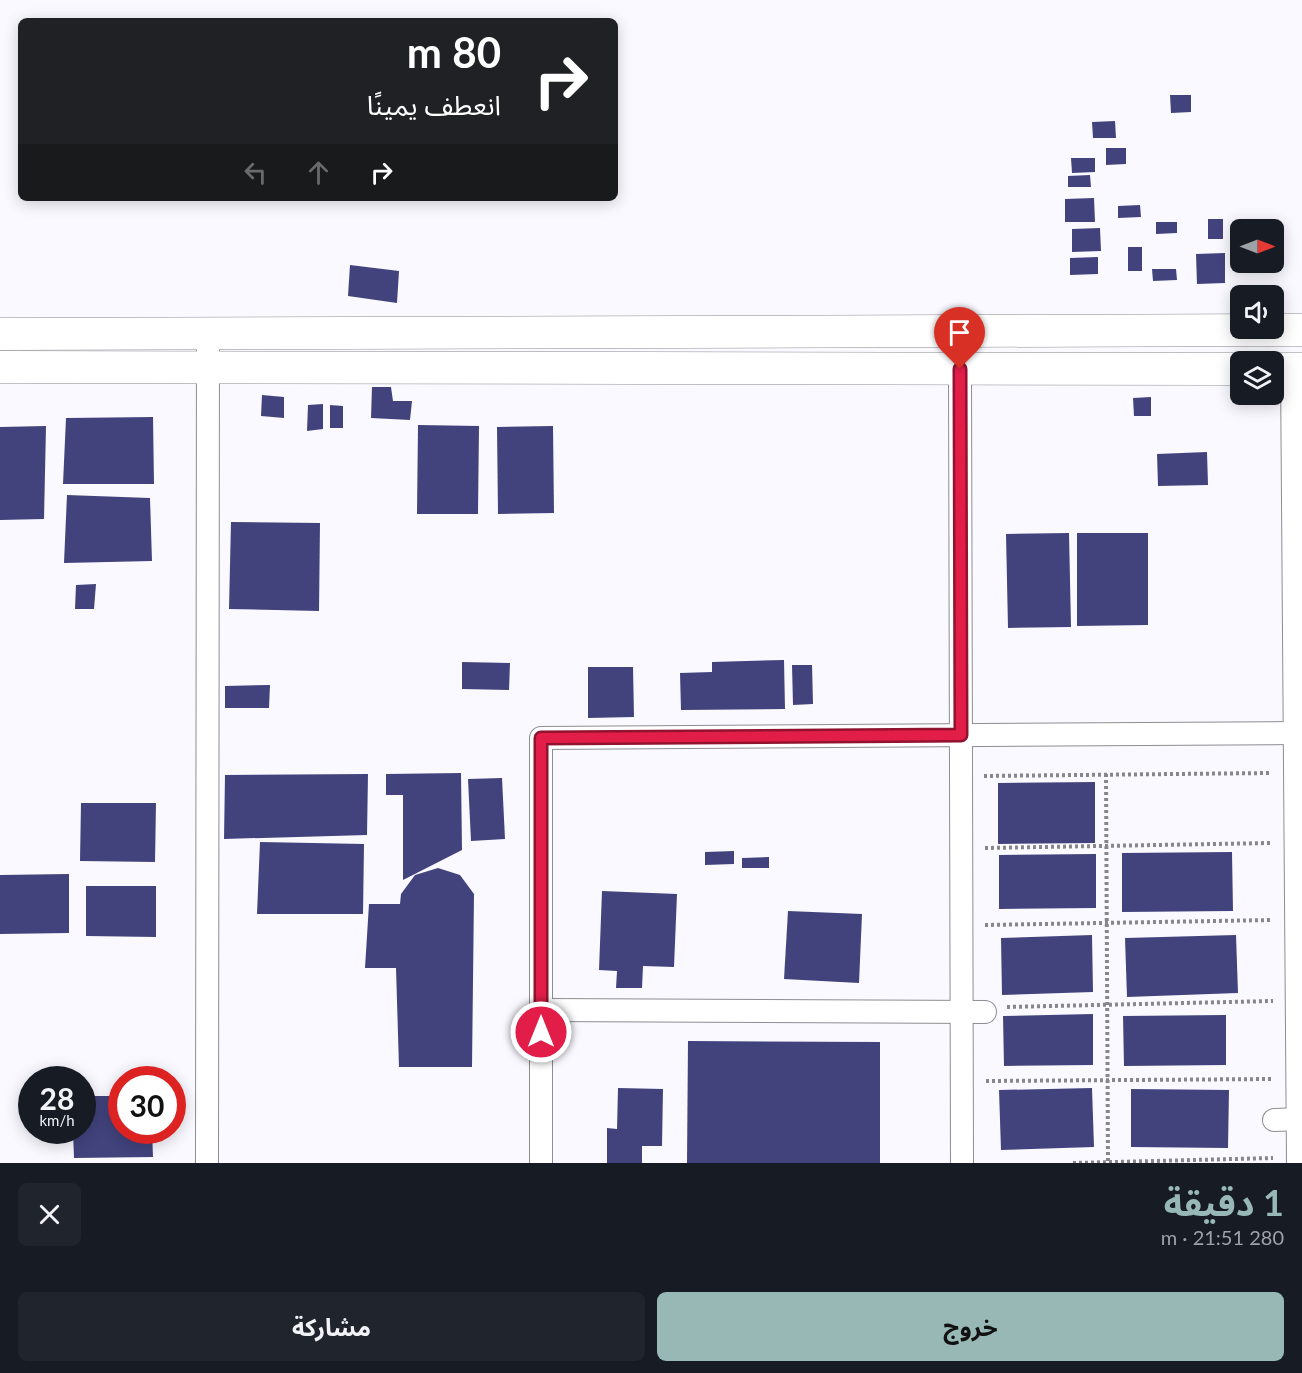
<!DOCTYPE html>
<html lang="ar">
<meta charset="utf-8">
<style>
body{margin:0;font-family:Lato,"Noto Sans Arabic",sans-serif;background:#20242c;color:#f1f3f6;direction:rtl;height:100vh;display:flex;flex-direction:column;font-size:22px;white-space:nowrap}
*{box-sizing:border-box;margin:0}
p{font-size:20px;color:#9ea1a6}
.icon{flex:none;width:33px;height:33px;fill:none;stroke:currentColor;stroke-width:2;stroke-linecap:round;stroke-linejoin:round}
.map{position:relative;height:1163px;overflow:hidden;direction:ltr}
.details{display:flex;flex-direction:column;background:#171b24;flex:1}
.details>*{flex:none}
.hud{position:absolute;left:18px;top:18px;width:600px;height:183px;border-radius:9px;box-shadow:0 3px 15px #0003;direction:rtl;background:#202124;color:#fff;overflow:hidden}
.needle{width:39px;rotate:90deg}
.controls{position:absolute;left:1230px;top:219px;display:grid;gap:12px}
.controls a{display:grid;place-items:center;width:54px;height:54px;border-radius:9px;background:#171b24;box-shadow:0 3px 15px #0003;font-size:30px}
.speed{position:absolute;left:18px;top:1066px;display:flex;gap:12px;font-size:30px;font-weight:700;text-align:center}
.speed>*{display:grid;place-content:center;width:78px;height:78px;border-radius:50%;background:#171b24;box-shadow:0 3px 15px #0003;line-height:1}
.speed small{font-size:15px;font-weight:400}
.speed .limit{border:9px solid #d22;background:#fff;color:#111}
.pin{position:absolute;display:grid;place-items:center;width:51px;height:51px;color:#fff;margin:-62px -26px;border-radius:50% 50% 50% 0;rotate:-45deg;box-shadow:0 0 6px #0007}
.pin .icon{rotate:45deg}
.me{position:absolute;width:66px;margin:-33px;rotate:0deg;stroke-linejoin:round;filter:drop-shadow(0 0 4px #0008)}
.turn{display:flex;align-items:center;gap:21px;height:126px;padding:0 18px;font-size:27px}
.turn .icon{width:78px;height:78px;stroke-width:2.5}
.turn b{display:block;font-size:42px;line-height:51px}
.lanes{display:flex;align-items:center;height:57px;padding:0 18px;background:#0003;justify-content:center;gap:30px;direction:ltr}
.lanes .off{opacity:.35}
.round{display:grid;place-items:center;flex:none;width:63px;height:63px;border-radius:9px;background:#20242c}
.head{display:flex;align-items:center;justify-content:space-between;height:102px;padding:0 18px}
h1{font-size:36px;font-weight:700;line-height:45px;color:#97b8b4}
.primary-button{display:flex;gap:12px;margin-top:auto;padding:12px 18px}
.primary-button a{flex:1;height:69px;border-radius:9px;background:#97b8b4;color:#111;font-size:24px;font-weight:700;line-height:69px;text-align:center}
.primary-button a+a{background:#20242c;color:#f1f3f6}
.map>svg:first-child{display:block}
.building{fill:#42437d}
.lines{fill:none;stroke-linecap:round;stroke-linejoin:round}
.street-casing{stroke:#8d8d92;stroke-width:24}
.secondary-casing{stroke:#8d8d92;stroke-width:33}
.path{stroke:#87878b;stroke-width:4;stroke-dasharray:3 3;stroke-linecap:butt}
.street{stroke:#fff;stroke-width:22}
.secondary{stroke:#fff;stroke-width:32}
.route-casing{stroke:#92132f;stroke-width:15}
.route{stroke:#e11d48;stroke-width:10}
</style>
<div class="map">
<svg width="1302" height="1163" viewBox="0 0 1302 1163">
<rect width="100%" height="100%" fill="#f9f9ff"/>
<g class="building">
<path d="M1170,95H1191V112L1171,113Z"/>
<path d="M1115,121L1116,138H1093L1092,122Z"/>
<path d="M1106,148H1126V164L1106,165Z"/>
<path d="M1071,158H1095V172L1072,173Z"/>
<path d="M1090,175L1091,187H1068V176Z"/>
<path d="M1094,198L1095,222H1065V199Z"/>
<path d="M1140,205L1141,217L1118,218V206Z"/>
<rect x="1208" y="219" width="15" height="20"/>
<path d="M1156,222H1177V233L1156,234Z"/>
<path d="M1100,228L1101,251L1072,252V229Z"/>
<rect x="1128" y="247" width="14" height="24"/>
<path d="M1225,253V283L1197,284L1196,254Z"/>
<path d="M1098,257V274L1070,275V258Z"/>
<path d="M350,265L399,271L397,303L348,296Z"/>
<path d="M1152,269H1176L1177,280L1153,281Z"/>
<path d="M372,387H391L393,401H412L410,420L371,418Z"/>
<path d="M262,395L284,397V418L261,416Z"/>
<path d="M1151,397V416H1134L1133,398Z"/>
<path d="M323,404V429L307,431L308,405Z"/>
<path d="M330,405L343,406V428H330Z"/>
<path d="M153,417L154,484H63L66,418Z"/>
<path d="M418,425L479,426L478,514H417Z"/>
<path d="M46,426L44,519L0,520V427Z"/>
<path d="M553,426L554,513L498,514L497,427Z"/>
<path d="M1207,452L1208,485L1158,486L1157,454Z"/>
<path d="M67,495L150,498L152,561L64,563Z"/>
<path d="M231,522L320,523L319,611L229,609Z"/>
<path d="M1069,533L1071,627L1008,628L1006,534Z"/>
<path d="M1077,533H1148V625L1077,626Z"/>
<path d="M96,584L94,609H75L76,585Z"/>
<path d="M784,660L785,709L681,710L680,673L712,672V662Z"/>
<path d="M462,662L510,663L509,690L462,689Z"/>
<path d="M792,665H812L813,704L793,705Z"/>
<path d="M588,667H633L634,717L588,718Z"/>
<path d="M270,685L269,708H225V686Z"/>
<path d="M461,773L462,850L403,880V795H386V774Z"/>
<path d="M368,774L367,835L224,839L225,775Z"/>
<path d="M502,778L505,839L471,841L468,779Z"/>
<path d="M1095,782V843L998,844V783Z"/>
<path d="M81,803H156L155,862L80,861Z"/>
<path d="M260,842L364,844L363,914H257Z"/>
<path d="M734,851V864L705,865V852Z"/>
<path d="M1232,852L1233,911L1122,912V853Z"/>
<path d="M1096,854V908L999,909V855Z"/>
<path d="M769,857V868H742V858Z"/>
<path d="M438,868L460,875L474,894L472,1067H399L396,968H365L369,904H400L401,894L415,875Z"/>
<path d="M69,874V933L0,934V875Z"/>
<path d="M86,886H156V937L86,936Z"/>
<path d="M602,891L677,894L674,967L643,966L642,988H616L617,971L599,970Z"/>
<path d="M788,911L862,914L859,983L784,979Z"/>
<path d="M1092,935L1093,992L1002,995L1001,938Z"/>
<path d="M1236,935L1238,993L1127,997L1125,938Z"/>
<path d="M1093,1014V1065L1004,1066L1003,1016Z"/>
<path d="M1226,1015V1065L1124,1066L1123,1016Z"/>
<path d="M688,1041L880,1042V1163H687Z"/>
<path d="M618,1088L663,1089L662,1146H642V1163H607V1128L617,1129Z"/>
<path d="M1092,1088L1094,1147L1001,1150L999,1090Z"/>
<path d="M1131,1089L1229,1090L1228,1148L1131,1147Z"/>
<path d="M82,1096H122V1131H152L153,1157L74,1158L73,1131H82Z"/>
</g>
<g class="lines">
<g class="street-casing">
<g id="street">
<path d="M960,369L962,1163"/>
<path d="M1292,369L1298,1163"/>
<path d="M541,1010L985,1012"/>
<path d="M1274,1120L1302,1119"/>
<path d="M207,1163L208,334"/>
<path d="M541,1163V738L1295,733"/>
</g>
</g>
<g class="secondary-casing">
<g id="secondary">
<path d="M0,334L1302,330"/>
<path d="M0,367L1240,369"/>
<path d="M1274,369H1302"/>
</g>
</g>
<g class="path">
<path d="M1106,774L1108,1163"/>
<path d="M984,776L1271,773"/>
<path d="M985,848L1271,843"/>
<path d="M985,925L1272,920"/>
<path d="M1007,1007L1273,1001"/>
<path d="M986,1081L1273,1079"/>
<path d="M1073,1163L1273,1158"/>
</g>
<use href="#street" class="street"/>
<use href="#secondary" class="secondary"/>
</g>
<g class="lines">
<g class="route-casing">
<path id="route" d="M541,1032V738L961,735L960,369"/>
</g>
<use href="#route" class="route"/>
</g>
</svg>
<div class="controls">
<a><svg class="needle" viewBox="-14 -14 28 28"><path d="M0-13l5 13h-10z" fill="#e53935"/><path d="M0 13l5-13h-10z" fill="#9ea1a6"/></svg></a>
<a><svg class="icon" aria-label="sound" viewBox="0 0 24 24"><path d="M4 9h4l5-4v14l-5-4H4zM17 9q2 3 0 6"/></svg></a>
<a><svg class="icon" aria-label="layers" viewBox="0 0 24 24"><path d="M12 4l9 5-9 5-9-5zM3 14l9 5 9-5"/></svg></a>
</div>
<div class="speed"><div>28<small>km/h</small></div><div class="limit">30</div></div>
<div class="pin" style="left:960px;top:369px;background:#d93025"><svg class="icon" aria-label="arrive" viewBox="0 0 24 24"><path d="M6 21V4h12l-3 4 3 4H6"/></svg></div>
<svg class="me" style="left:541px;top:1032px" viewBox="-20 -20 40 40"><circle r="17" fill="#e11d48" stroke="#fff" stroke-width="3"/><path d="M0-11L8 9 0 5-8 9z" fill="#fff"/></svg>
<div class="hud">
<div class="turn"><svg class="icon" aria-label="right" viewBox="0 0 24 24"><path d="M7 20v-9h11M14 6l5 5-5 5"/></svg><div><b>80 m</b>انعطف يمينًا</div></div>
<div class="lanes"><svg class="icon off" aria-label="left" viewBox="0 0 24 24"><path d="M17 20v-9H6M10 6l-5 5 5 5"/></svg><svg class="icon off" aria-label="ahead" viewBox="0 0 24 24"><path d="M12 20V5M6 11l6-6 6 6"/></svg><svg class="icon" aria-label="right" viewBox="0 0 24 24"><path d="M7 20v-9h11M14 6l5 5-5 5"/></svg></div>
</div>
</div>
<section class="details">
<div class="head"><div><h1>1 دقيقة</h1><p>280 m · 21:51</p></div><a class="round"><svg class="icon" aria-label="close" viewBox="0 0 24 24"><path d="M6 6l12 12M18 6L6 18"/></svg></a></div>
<div class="primary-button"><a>خروج</a><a>مشاركة</a></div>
</section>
